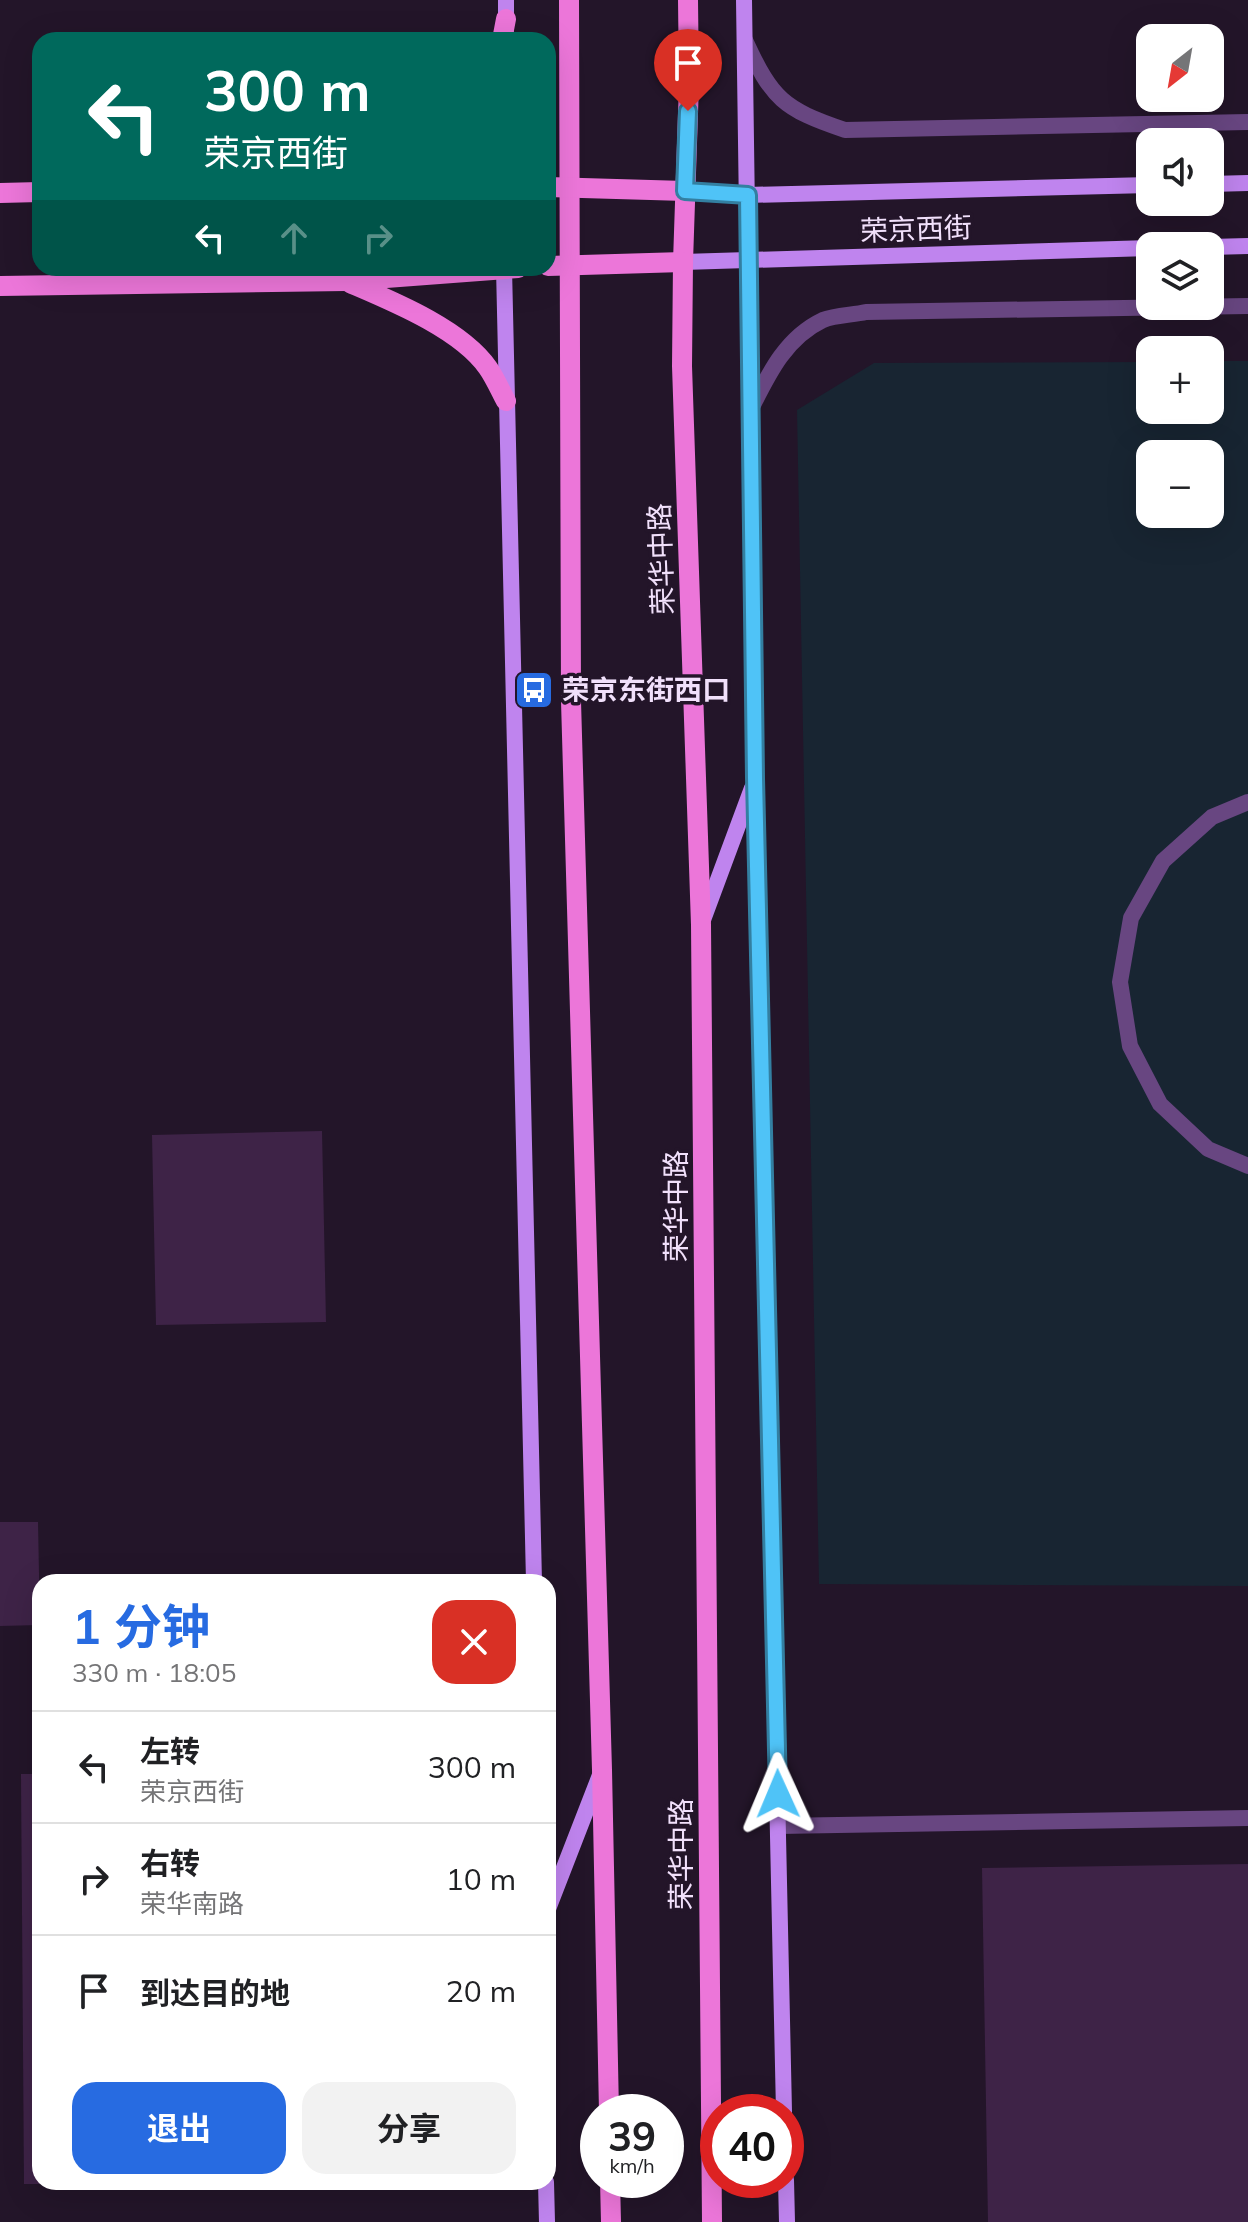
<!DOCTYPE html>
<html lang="zh">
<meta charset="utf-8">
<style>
body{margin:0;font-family:Mulish,"Noto Sans SC",sans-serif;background:#f2f2f2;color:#202124;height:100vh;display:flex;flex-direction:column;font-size:30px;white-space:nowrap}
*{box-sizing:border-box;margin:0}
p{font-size:26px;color:#757577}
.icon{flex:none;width:44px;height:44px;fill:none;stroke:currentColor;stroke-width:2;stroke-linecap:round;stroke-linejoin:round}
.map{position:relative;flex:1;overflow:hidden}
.side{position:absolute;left:32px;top:1574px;width:524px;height:616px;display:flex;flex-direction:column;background:#fff;border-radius:24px;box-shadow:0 8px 32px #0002}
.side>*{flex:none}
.guide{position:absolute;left:32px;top:32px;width:524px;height:244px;border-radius:24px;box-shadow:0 8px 32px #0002;background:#00695c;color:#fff;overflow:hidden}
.needle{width:52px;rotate:211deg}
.buttons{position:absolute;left:1136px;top:24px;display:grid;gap:16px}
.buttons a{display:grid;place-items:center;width:88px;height:88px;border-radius:16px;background:#fff;box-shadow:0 8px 32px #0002;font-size:40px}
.speed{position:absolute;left:580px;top:2094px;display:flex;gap:16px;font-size:40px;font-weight:700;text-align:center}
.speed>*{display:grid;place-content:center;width:104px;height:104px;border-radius:50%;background:#fff;box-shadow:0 8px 32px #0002;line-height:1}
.speed small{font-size:20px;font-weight:400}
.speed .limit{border:12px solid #d22;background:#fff;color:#111}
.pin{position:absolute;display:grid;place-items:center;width:68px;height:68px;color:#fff;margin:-82px -34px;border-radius:50% 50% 50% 0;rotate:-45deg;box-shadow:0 0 8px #0007}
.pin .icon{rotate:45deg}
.me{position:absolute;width:88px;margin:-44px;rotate:359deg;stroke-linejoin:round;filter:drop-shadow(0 0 6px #0008)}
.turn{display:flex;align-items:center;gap:28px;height:168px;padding:0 40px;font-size:36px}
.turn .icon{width:104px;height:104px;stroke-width:2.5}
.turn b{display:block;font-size:56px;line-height:68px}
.lanes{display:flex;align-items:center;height:76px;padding:0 40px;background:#0003;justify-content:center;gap:40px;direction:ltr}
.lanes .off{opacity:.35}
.round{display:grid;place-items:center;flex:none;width:84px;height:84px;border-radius:24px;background:#f2f2f2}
.summary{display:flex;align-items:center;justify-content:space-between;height:136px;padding:0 40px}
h1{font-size:48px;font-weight:700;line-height:60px;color:#276be1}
.action{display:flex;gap:16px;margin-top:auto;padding:16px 40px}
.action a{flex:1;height:92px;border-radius:24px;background:#276be1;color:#fff;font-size:32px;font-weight:700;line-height:92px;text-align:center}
.action a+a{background:#f2f2f2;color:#202124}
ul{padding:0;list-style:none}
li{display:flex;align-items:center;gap:24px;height:112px;padding:0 40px;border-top:2px solid #e0e0e0}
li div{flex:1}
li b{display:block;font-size:30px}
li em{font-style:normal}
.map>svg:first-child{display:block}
.green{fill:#182532;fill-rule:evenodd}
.building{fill:#3e2347}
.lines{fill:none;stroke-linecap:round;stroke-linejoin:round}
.lane{stroke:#684681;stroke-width:16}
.street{stroke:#684681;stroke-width:16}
.secondary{stroke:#bf84ee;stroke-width:16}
.primary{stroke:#ec76d9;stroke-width:20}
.route-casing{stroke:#337fa1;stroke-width:20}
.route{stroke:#4fc3f7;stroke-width:14}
.labels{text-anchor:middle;stroke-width:7;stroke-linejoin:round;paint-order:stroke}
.street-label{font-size:28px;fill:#f1e0fb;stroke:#231529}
.poi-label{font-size:28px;font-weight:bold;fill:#f1e0fb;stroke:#231529;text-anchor:start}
</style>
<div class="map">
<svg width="1248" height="2222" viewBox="0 0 1248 2222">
<rect width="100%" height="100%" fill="#231529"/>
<path class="green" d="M1210,361H1248V1586L819,1584L797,410L874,363L1150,362V410H1210ZM1150,454H1210V514H1150Z"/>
<g class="building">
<path d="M322,1131L326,1322L156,1325L152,1135Z"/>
<path d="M0,1522H38L40,1625L0,1626Z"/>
<path d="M21,1774H40V2184H24Z"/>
<path d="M1248,1864V2222H988L982,1868Z"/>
</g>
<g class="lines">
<g class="lane">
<path d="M1248,802L1212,817L1163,861L1131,918L1120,982L1130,1046L1160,1104L1208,1149L1248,1166"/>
<path d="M778,1826L1248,1818"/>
</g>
<g class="street">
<path d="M745,40C772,99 783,109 845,130L1248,122"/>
<path d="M750,411C768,375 785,338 823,320C835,315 853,315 866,312L1248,306"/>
</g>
<g class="secondary">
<path d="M506,0V30"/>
<path d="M744,0L755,778L784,2112"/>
<path d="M1210,184L1248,183"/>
<path d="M685,191L748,195L1150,185"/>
<path d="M1210,247L1248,246"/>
<path d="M683,262L1150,248"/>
<path d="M504,268L534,1582"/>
<path d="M703,920L752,788"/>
<path d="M548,1909L600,1775"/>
<path d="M786,2180L787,2222"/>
<path d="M546,2182L547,2222"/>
</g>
<g class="primary">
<path d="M569,0L571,701L602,1770L609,2112"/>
<path d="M688,0L689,84L683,262L682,366L701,925L712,2222"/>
<path d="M502,40L506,19"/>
<path d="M548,187L685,191"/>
<path d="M0,193L40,192"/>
<path d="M548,266L683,262"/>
<path d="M350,283C392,301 461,329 488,368C495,378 500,390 506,401"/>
<path d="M0,286L346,281L518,268"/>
<path d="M610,2180L611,2222"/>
</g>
</g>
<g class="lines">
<g class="route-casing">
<path id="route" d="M688,111L685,191L748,195L755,778L778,1794"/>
</g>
<use href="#route" class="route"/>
</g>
<defs>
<g id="bus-square" transform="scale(2)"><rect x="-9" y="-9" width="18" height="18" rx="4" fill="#276be1" stroke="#231529"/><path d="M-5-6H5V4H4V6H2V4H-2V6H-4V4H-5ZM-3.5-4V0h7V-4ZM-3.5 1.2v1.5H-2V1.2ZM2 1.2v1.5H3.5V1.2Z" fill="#fff"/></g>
</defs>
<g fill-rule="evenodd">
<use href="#bus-square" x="534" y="690"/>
</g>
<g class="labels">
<g class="street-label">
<text transform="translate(916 229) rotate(-2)" y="10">荣京西街</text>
<text transform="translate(661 559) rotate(-92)" y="10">荣华中路</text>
<text transform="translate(676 1206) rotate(-90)" y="10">荣华中路</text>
<text transform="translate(681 1854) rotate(-90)" y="10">荣华中路</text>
</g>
<g class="poi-label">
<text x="562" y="700">荣京东街西口</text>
</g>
</g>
</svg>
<div class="buttons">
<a><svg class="needle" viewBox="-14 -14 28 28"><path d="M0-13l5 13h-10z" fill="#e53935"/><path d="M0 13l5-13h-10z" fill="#757577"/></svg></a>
<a><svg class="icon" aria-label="sound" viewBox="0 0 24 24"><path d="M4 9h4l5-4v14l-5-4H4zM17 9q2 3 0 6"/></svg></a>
<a><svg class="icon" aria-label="layers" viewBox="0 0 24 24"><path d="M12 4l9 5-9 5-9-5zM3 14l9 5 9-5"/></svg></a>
<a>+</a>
<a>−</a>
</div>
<div class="speed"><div>39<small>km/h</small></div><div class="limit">40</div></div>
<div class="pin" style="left:688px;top:111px;background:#d93025"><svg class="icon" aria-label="arrive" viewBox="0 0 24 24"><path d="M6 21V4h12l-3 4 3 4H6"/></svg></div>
<svg class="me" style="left:778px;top:1794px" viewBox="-20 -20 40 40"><path d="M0-17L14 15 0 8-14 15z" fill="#4fc3f7" stroke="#fff" stroke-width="4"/></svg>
<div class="guide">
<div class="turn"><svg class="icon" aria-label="left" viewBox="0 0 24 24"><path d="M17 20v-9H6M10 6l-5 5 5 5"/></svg><div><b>300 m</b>荣京西街</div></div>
<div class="lanes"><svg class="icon" aria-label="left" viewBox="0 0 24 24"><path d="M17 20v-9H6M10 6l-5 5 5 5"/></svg><svg class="icon off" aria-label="ahead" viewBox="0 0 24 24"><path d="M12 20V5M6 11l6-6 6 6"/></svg><svg class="icon off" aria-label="right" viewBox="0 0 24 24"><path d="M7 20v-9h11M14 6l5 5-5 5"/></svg></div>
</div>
<section class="side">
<div class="summary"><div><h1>1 分钟</h1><p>330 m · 18:05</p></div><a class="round" style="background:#d93025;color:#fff"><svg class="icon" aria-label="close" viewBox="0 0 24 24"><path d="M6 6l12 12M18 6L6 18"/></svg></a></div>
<ul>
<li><svg class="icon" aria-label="left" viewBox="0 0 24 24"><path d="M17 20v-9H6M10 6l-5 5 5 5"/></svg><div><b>左转</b><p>荣京西街</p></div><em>300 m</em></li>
<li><svg class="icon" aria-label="right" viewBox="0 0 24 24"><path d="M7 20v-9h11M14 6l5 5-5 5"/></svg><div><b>右转</b><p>荣华南路</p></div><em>10 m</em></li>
<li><svg class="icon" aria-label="arrive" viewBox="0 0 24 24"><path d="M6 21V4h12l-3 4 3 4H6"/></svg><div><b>到达目的地</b></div><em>20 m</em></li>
</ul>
<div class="action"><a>退出</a><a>分享</a></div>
</section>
</div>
